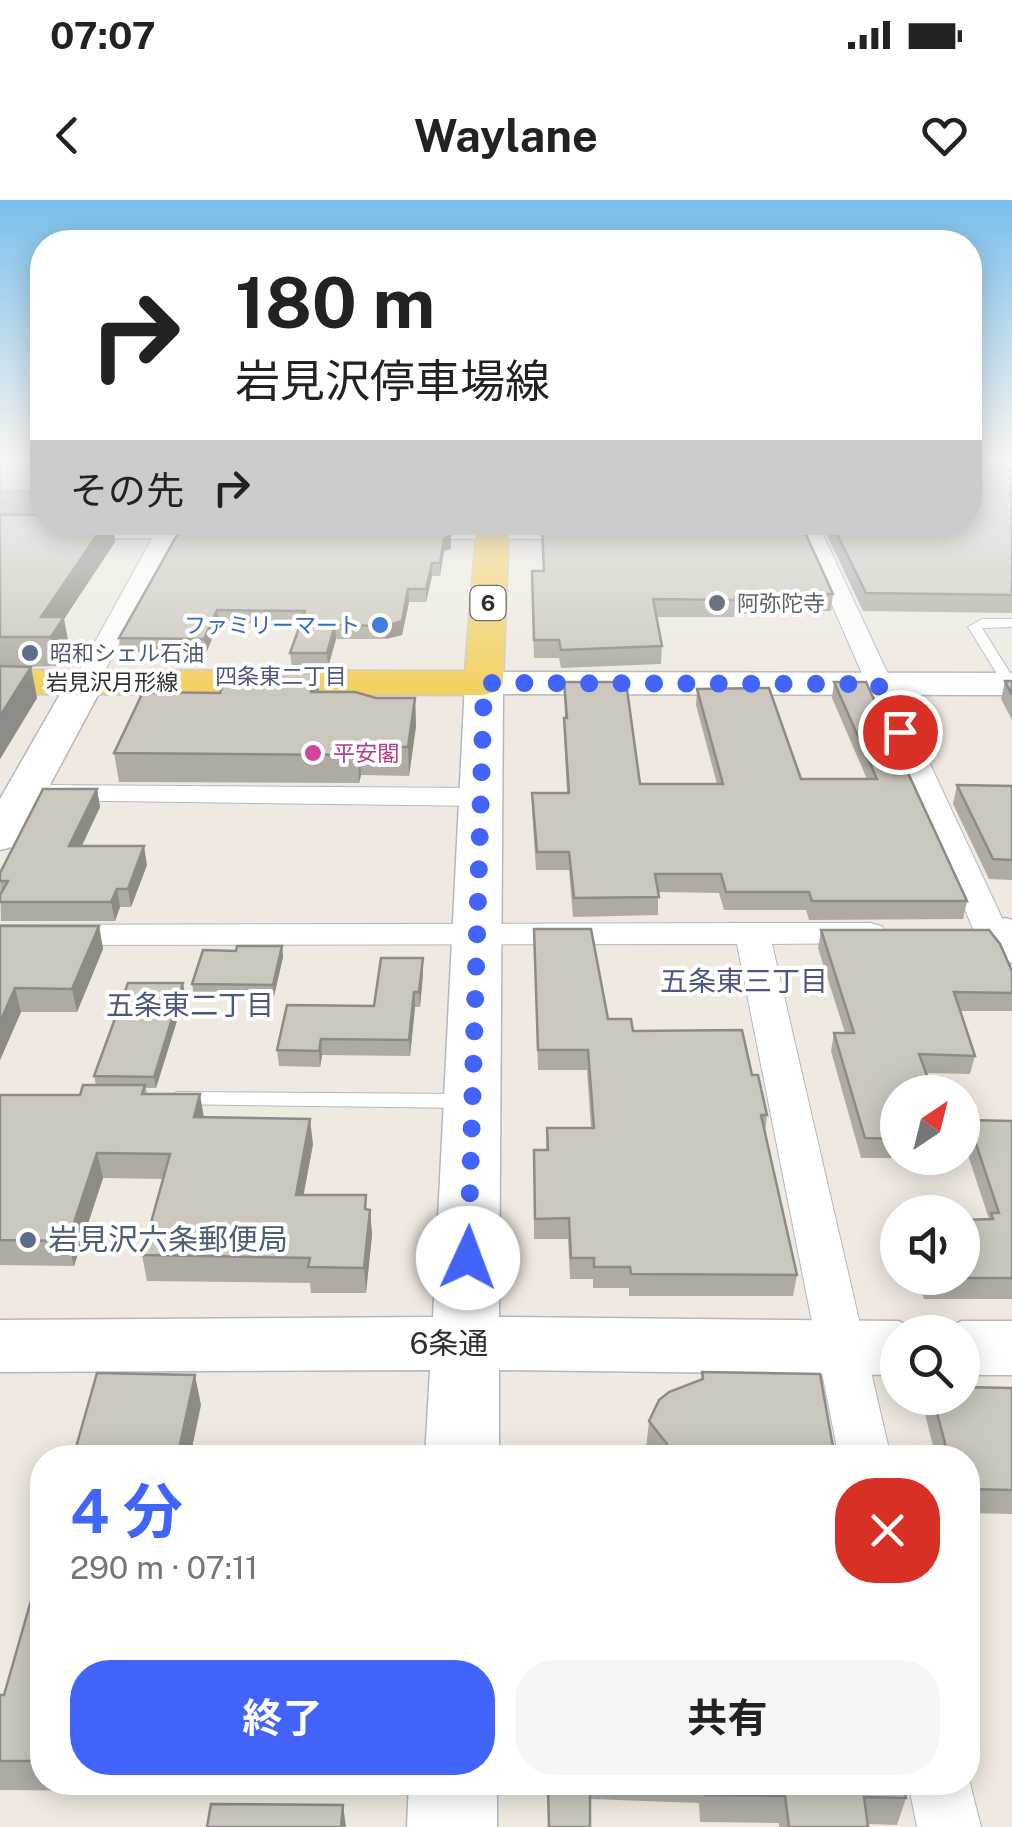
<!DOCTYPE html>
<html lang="ja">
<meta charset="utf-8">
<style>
body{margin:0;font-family:"Public Sans","Noto Sans JP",sans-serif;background:#f6f6f6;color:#222;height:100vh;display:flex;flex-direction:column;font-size:38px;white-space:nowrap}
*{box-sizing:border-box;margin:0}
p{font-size:32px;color:#767676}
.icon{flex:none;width:55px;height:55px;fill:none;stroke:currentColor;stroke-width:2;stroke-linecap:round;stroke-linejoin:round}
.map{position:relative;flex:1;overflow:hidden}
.details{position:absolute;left:30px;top:1245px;width:950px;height:350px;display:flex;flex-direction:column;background:#fff;border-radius:40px;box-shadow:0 5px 25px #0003}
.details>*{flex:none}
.top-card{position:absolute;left:30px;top:30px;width:952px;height:305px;border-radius:40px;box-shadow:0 5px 25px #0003;background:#fff;color:#222;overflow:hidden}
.needle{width:65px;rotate:35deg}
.controls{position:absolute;left:880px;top:875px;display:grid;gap:20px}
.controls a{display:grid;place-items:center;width:100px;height:100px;border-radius:50%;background:#fff;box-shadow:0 5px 25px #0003;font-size:50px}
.pin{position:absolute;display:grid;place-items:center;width:85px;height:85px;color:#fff;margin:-42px;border:5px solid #fff;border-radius:50%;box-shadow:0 2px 10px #0007}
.me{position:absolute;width:110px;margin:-55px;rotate:2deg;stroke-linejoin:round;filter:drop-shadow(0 0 8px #0008)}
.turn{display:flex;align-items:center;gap:35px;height:210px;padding:0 40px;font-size:45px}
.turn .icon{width:130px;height:130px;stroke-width:2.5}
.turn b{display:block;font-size:70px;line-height:85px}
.then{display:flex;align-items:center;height:95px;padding:0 40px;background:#0003;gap:20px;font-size:38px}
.round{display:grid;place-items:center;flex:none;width:105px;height:105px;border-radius:40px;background:#f6f6f6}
.overview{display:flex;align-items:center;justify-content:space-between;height:170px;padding:0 40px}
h1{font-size:60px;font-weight:700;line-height:75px;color:#4264fb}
.button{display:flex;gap:20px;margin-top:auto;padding:20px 40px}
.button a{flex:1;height:115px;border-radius:40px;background:#4264fb;color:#fff;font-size:40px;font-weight:700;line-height:115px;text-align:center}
.button a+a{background:#f6f6f6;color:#222}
.status{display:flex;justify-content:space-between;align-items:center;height:70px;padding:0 50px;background:#fff;direction:ltr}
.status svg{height:28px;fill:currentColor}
header{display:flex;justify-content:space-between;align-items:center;height:130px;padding:0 40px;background:#fff;font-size:45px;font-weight:700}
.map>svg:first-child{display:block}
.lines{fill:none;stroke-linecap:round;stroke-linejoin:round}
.lane-casing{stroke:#b4b7c1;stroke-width:2}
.street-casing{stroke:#b4b7c1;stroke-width:2}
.secondary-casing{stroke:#b4b7c1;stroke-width:3}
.primary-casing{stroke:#c9c9c9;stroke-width:3}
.lane{fill:#fff;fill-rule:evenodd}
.street{fill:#fff;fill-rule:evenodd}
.secondary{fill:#fff;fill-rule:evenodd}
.primary{fill:#f2d163;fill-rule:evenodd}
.wall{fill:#afaba4}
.shaded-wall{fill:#8e8b86}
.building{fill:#cbc7bf;stroke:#8e8b86;stroke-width:2.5;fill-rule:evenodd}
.route{stroke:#4264fb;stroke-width:18;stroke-dasharray:0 32.4}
.worship-dot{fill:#6b7280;stroke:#fff;stroke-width:4}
.shop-dot{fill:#3f7fe0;stroke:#fff;stroke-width:4}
.service-dot{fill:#5c6f8a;stroke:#fff;stroke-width:4}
.hotel-dot{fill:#d1479c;stroke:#fff;stroke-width:4}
.labels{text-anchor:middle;stroke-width:8;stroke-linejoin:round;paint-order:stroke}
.shield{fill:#fff;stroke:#6d6d6d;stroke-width:2.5}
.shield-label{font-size:22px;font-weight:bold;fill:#2e2e2e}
.far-worship-label{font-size:22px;fill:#5b616d;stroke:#fff;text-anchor:start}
.far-shop-label{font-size:22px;fill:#366cbe;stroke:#fff;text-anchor:end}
.far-service-label{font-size:22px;fill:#4e5e75;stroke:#fff;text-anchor:start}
.far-neighbourhood-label{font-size:22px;fill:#4d5680;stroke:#fff}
.far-street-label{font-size:22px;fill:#2e2e2e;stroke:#fff}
.far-hotel-label{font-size:22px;fill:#b23c85;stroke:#fff;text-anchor:start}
.neighbourhood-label{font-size:28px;fill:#4d5680;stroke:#fff}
.near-service-label{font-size:30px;fill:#4e5e75;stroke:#fff;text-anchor:start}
.near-street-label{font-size:30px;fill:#2e2e2e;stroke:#fff}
</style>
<div class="status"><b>07:07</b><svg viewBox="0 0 49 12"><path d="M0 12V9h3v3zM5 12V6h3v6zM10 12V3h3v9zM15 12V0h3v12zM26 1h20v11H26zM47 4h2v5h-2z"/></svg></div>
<header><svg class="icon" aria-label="back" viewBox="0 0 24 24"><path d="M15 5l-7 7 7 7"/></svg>Waylane<svg class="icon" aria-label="heart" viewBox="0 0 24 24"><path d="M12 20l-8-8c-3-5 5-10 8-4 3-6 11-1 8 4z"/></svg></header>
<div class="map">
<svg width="1012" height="1627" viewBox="0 0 1012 1627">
<rect width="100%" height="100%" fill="#efe9e1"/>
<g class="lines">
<g class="lane-casing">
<g id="lane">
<path d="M982,419H1012V427L982,428L1012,476V488L1005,487L968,427Z"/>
<path d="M177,892L468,894L479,901L468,908L169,904L166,899Z"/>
</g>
</g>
<g class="street-casing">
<g id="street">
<path d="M161,322H182L99,482L86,490L77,488L73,482Z"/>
<path d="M796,322H817L1009,733L1004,740L992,743L980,740L975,733Z"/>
<path d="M46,585L482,588L493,591L497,597L493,603L482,606L35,600L31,594L35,588Z"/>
<path d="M751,723H870L882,726L887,733L882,740L870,743L772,744L891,1258H839L737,744L0,745V725Z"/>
<path d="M968,1575L981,1627H917L908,1582H968Z"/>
</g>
</g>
<g class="secondary-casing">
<g id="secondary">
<path d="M0,320L619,322L628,330L624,336L613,339L0,338Z"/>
<path d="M86,471L99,474L105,482L22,637L16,646L0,650V599L67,482L73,474Z"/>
<path d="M484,472L1012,473V495L503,494L499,1117L898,1121L924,1132H898V1175L499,1170V1258H425L430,1170L0,1172V1120L433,1117L465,483L471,475Z"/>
<path d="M1005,718L1012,720V763L995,758L981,733L988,723Z"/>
<path d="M962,1121H1012V1175H962V1132H936Z"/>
<path d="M409,1582H497V1627H407Z"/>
</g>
</g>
<g class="primary-casing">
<path id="primary" d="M477,322H509L503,483L498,491L484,495L0,494V470L465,471Z"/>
</g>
<use href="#lane" class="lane"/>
<use href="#street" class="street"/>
<use href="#secondary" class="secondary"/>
<use href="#primary" class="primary"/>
</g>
<g class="wall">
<path d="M0,260H42V322H112L115,342L64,419L69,446L57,466L23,467H31L37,498L0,559Z"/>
<path d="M970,260H1012V413L863,411L827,335L828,329L821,322H970Z"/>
<path d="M542,327L833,394L831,411H754L753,414H734V417H656L662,446L661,464L561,468L559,458H534L532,388L543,371Z"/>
<path d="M451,343V349L444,351L440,376H432L426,402H409L402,435L386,439H336L328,467H292L290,453L300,424L219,423L206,453L121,452L119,438Z"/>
<path d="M317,471L319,492L376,498H415L416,526L409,576L361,575L359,583L119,582L114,553L220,493L276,478Z"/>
<path d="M1005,481H1012V520L1001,499Z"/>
<path d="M564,482L640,584H717L696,505L697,489L801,579H867L832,498L834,482L967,701L963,719L809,720L806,710H724L719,693L658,692V715L573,717L569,670H536L532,610V593H567L564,535L565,518Z"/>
<path d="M957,585L1012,586V680L989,679L953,604Z"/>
<path d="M97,589L100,607L81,646L147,665L131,707H120L115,721H1L0,673Z"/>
<path d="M0,726H99L103,749L77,812H21L0,860Z"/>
<path d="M534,729L608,819L633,831L752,875L767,915L765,933L797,1075L793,1096H629V1088H593V1079H570L568,1039H534V950H546L547,928H591L587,870H538Z"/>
<path d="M821,730L1012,771V811H960L975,856L970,874L926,873L898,892V958H946H861L831,851L834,833H845L818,748Z"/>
<path d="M282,746L283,757L274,796L194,795L192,784L236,751Z"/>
<path d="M423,774L420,807H415L410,856L322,855L320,867L279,866L277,850L374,806Z"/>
<path d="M185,795L156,888H146L147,894L204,917L313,944L303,995L370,1010L372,1035L366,1093H311L310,1083L147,1081L142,1055L164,979L103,978L74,1066L0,1065V895H80L96,885L94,876Z"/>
<path d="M968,920L1012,921V1099H924L918,1081H907L906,1078H962L989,1019L963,940Z"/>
<path d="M702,1172L835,1258H653L646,1249L649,1221L701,1180Z"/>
<path d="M1012,1188V1314L968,1313V1258H936L924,1210L928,1198H962Z"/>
<path d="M42,1362V1582H119L118,1591L0,1590V1495H4Z"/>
<path d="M577,1582H903L906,1598L897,1625L868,1624V1627H779V1623L700,1622L699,1603L590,1599L577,1589Z"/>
</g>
<g class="shaded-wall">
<path d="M106,322H112L115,342L64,419L69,446L57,466L51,437L41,417Z"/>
<path d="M451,331V349L444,351L440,376V363L444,339Z"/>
<path d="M432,363V376L426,402V389Z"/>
<path d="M408,389L409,402L402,435L386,439V426Z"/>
<path d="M217,410L219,423L206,453L204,439Z"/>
<path d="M335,425L336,439L328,467L327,453Z"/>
<path d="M31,467L37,498L0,559V516Z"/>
<path d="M317,471L319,498L311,492Z"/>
<path d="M415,498L416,526L409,576L408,547Z"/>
<path d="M359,547L361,575L359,583L358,555Z"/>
<path d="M97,589L100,607L73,665L69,646Z"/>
<path d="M144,646L147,665L131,707L128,689Z"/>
<path d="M117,689L120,707L115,721L111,702Z"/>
<path d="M99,726L103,749L77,812L72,789Z"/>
<path d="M282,746L283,757L274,796L273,785Z"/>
<path d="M423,758V774L420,807L419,792Z"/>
<path d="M183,783L185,795L156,888L154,877Z"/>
<path d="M15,788L21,812L0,860V822Z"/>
<path d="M414,792L415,807L410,856L409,840Z"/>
<path d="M321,839L322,855L320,867L319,851Z"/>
<path d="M200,894L204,918L194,917Z"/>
<path d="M310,919L313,944L299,1020L296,995Z"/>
<path d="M97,953L103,978L74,1066L68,1041Z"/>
<path d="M370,1010L372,1035L366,1093L364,1068Z"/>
<path d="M195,1175L201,1205L190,1258H177Z"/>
<path d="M343,1605L346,1627H341Z"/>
</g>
<g class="building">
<path d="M0,260H42V291L0,292Z"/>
<path d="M970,260H1012V395L866,393L831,322H970ZM970,285L982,288L979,298H971Z"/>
<path d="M0,315H42V322H106L41,417H64L51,437H0Z"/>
<path d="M542,327L803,328L833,394H754L755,397H735L736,400L653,399L662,446L561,450L559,440H534L532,371H544Z"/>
<path d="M180,330L451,331L450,336L444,339L440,363H432L426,389H408L402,421L386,426L335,425L327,453H290L305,411L217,410L204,439L119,438Z"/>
<path d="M0,466L31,467L0,516Z"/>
<path d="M279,471H317L311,492H355L376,498H415L408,547H359L358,555L114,553L143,492L220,493L226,478H276Z"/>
<path d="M1005,481H1012V495Z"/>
<path d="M564,482H626L640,584H723L697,489L769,488L801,579H877L834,482H866L967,701H812L809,692H726L721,674H655L659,697L574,698L569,652H537L532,593H569L564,518H567Z"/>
<path d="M957,585L1012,586V660L993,659Z"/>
<path d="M43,589H97L69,646H144L128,689H117L111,702H0V695L8,681H0V673Z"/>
<path d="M0,726H99L72,789L15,788L0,822Z"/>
<path d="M534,729H591L608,819H631L633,831L742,830L752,875H758L767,915H761L797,1075L631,1074L630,1067H594V1058H571L569,1018L535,1019L534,950H548L547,928H594L588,850H538Z"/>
<path d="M821,730H989L1000,744L1012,771V793L954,792L975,856L919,854L933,892H898V939L865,938L834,833H854Z"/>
<path d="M237,746H282L273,785L192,784L203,750L236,751Z"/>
<path d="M381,758H423L419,792H414L409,840L321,839L319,851L277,850L287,805L374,806Z"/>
<path d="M128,783H183L154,877L94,876Z"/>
<path d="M83,885H145L142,894H200L194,917L310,919L296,995H366L365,1009L370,1010L364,1068L308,1067L310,1058L142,1055L170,954L97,953L68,1041L0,1040V895H80Z"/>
<path d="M968,920L1012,921V1078H928H962V1020L993,1019L991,1013H999Z"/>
<path d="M702,1172L820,1174L835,1258H668L667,1244L649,1221L659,1200L669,1192L703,1179Z"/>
<path d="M97,1173L195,1175L177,1258H73Z"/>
<path d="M962,1187L1012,1188V1290L968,1289V1258H949L933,1198H962Z"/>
<path d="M42,1362V1561H0V1495H4Z"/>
<path d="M704,1582H903L906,1598L864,1597L868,1627H789L785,1596L705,1595Z"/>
<path d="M548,1589L590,1590V1627H549Z"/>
<path d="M211,1604L343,1605L341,1627H207Z"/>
</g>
<linearGradient id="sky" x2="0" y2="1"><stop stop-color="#7abfeb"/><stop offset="0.53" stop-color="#f8f5f2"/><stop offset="1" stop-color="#f8f5f2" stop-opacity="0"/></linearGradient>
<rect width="1012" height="488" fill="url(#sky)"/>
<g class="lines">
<path class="route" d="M468,1058L484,483L878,484L900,532"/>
</g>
<circle class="worship-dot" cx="717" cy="403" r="10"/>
<circle class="shop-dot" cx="380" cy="425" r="10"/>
<g class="service-dot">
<circle cx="30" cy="453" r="10"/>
<circle cx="28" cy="1040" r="10"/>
</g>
<circle class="hotel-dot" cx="313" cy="553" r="10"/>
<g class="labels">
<rect class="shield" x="470.5" y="386" width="35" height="34" rx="8"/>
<g class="shield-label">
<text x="488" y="411">6</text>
</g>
<g class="far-worship-label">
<text x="737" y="411">阿弥陀寺</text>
</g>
<g class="far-shop-label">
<text x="360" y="433">ファミリーマート</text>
</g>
<g class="far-service-label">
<text x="50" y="461">昭和シェル石油</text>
</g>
<g class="far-neighbourhood-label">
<text x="281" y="484">四条東二丁目</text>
</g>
<g class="far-street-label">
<text x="112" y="490">岩見沢月形線</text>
</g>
<g class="far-hotel-label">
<text x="333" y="561">平安閣</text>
</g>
<g class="neighbourhood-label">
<text x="744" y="791">五条東三丁目</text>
<text x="190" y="815">五条東二丁目</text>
</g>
<g class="near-service-label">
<text x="48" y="1050">岩見沢六条郵便局</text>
</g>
<g class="near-street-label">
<text x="449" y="1154">6条通</text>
</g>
</g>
</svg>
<div class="controls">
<a><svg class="needle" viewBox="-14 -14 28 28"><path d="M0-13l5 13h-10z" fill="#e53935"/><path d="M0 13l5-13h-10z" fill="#767676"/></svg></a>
<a><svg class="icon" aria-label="sound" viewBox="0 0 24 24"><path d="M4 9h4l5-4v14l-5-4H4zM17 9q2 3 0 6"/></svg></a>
<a><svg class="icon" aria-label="search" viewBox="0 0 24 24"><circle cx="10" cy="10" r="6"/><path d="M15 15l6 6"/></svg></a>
</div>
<div class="pin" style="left:900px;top:532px;background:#d93025"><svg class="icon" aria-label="arrive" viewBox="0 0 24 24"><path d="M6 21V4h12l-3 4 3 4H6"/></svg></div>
<svg class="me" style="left:468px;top:1058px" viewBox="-20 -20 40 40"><circle r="19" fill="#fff"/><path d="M0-13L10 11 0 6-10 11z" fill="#4264fb"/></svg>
<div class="top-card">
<div class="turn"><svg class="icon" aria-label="right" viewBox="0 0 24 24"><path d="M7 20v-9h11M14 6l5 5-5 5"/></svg><div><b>180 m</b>岩見沢停車場線</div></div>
<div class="then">その先<svg class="icon" aria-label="right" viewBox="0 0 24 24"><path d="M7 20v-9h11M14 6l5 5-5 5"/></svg></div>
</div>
<section class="details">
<div class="overview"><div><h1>4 分</h1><p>290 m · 07:11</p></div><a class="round" style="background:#d93025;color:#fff"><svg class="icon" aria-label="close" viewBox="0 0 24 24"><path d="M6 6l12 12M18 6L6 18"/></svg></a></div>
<div class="button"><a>終了</a><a>共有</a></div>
</section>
</div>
